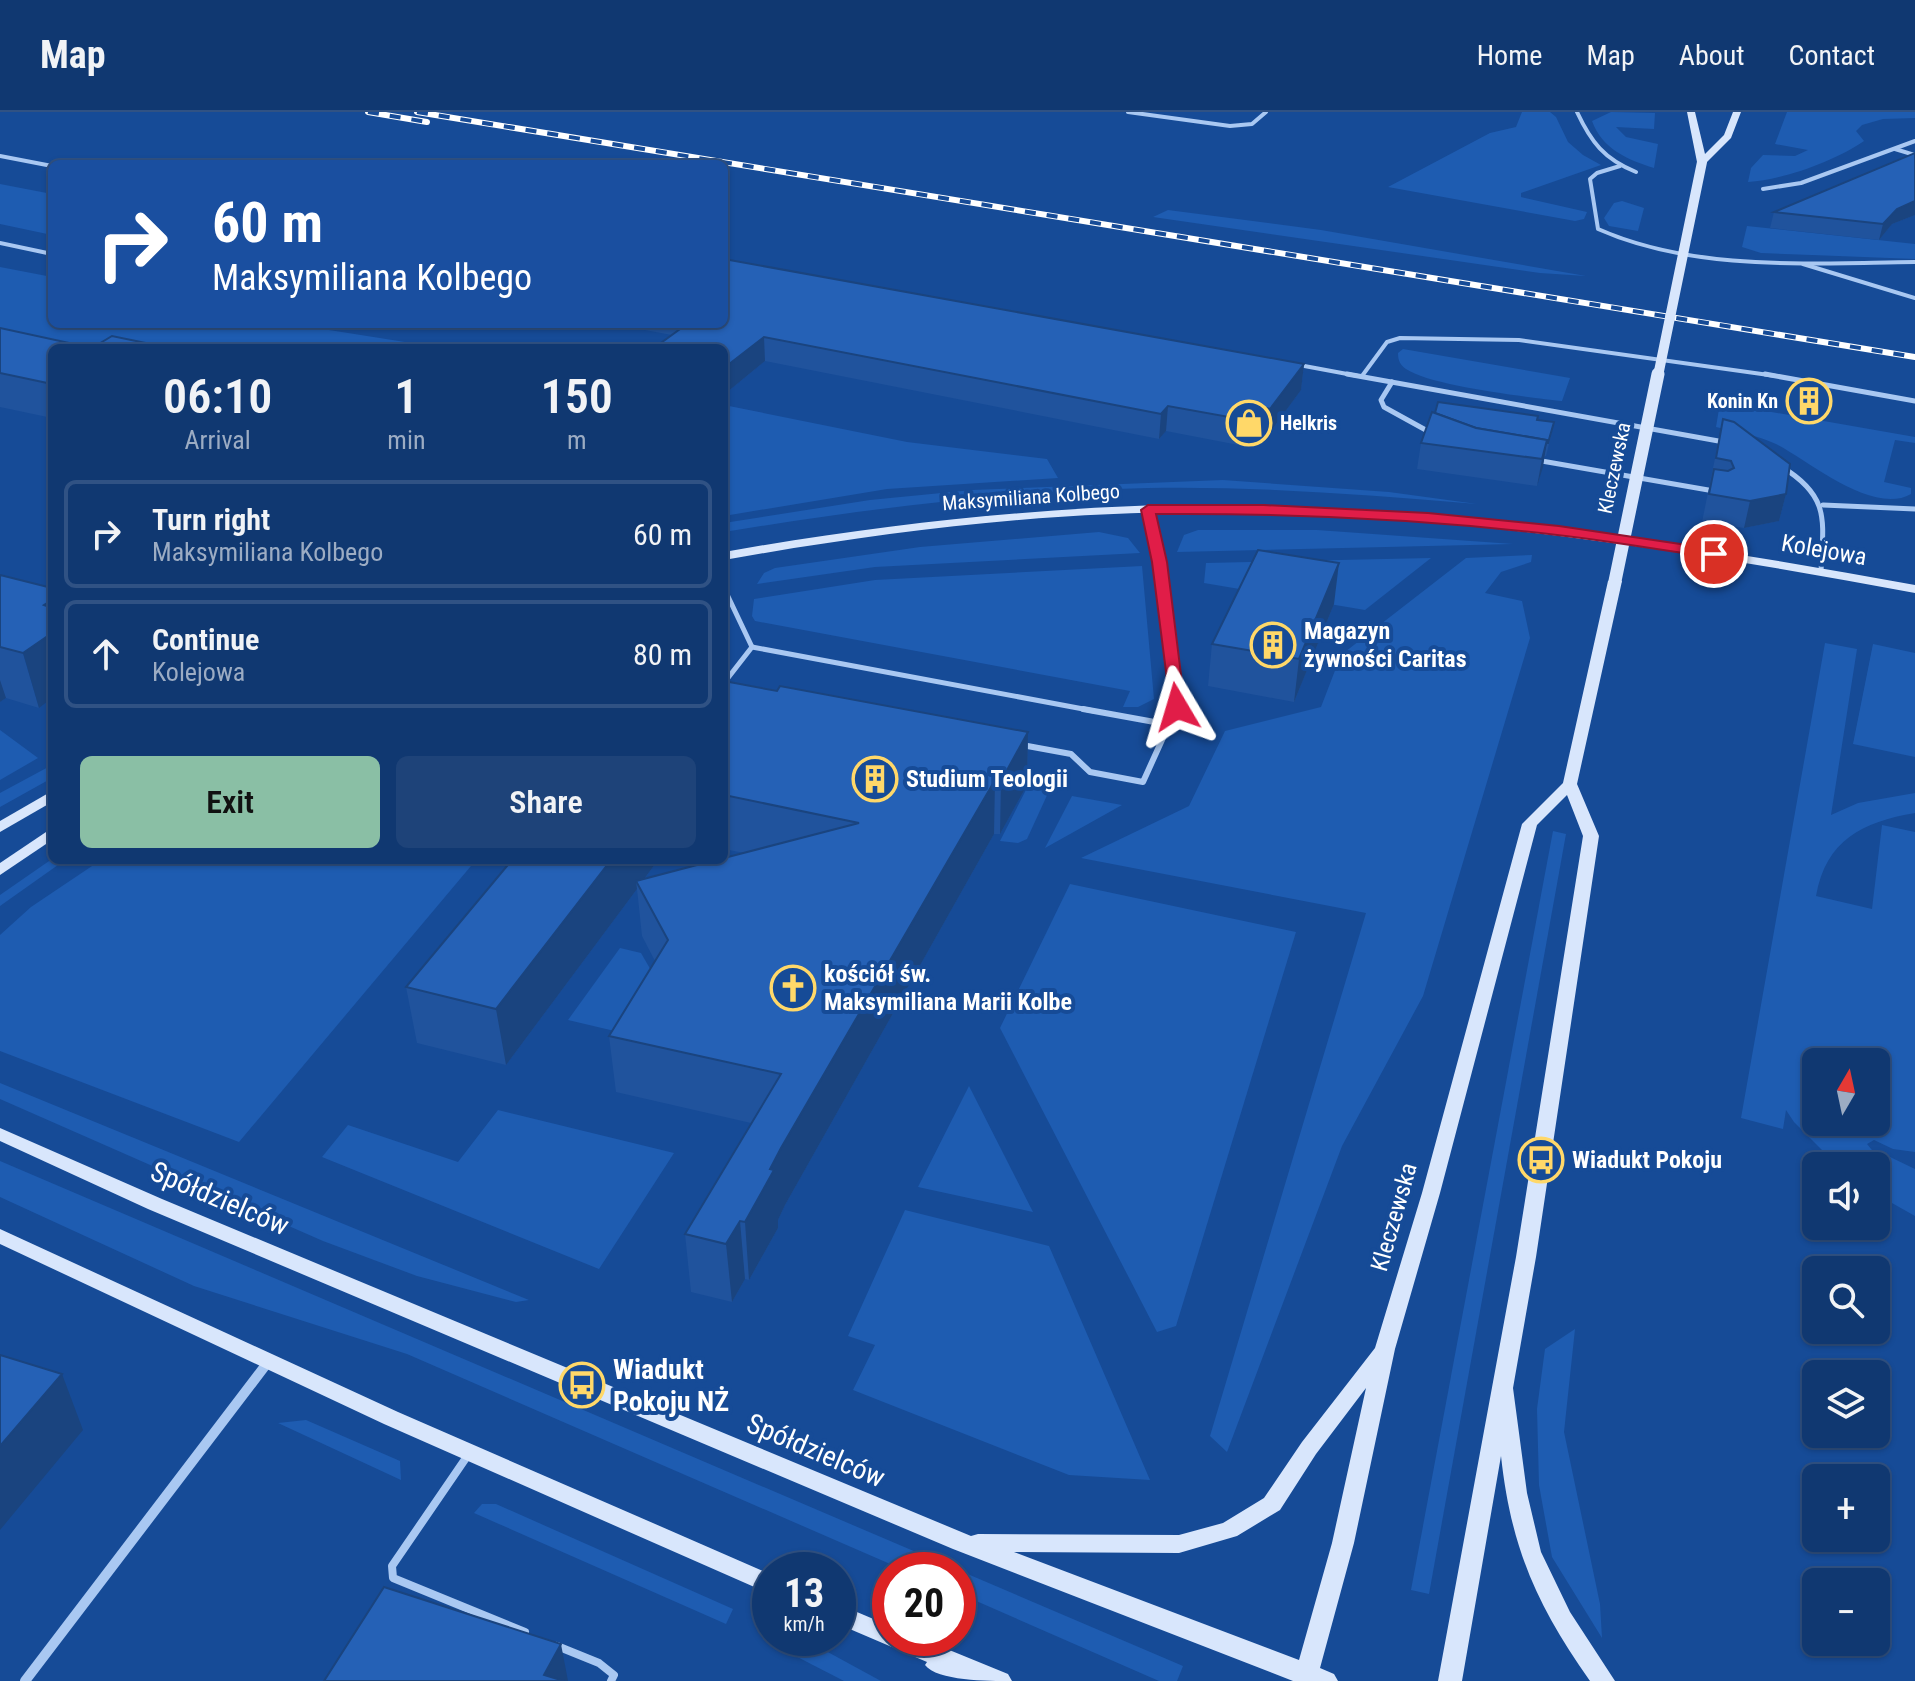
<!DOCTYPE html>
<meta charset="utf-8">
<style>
body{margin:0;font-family:"Roboto Condensed",sans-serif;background:#1e4379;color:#f1f3f6;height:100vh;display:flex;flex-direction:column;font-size:30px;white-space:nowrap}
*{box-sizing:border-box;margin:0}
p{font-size:26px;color:#9cacc3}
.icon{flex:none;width:44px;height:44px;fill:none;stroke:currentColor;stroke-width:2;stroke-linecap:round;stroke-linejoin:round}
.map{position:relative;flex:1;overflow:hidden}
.side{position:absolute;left:48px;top:232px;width:680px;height:520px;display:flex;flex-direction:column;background:#103871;border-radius:12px;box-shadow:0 2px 6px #0004,0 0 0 2px #305284}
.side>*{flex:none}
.banner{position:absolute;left:48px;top:48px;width:680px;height:168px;border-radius:12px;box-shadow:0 2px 6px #0004,0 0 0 2px #305284;background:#1a4fa0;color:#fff;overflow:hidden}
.needle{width:52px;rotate:9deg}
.controls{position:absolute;left:1802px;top:936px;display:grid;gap:16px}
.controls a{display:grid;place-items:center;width:88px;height:88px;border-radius:12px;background:#103871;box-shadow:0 2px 6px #0004,0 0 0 2px #305284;font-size:40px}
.speed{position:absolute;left:752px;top:1440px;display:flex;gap:16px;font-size:40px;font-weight:700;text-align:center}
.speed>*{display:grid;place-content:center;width:104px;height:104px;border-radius:50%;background:#103871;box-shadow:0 2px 6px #0004,0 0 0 2px #305284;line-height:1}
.speed small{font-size:20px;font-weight:400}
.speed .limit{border:12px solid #d22;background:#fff;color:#111}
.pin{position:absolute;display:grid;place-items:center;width:68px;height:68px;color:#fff;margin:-34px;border:4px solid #fff;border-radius:50%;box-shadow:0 2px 8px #0007}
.me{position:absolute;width:88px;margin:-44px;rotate:353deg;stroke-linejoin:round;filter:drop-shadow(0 0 6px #0008)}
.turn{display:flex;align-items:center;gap:28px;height:168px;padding:0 32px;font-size:36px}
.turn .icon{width:104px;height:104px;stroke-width:2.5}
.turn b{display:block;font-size:56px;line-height:68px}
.eta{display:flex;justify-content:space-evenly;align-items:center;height:136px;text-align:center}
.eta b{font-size:48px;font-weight:600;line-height:56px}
.action{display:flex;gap:16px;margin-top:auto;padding:16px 32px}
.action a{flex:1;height:92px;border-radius:12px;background:#8abfa5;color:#111;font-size:32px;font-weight:600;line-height:92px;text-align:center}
.action a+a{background:#1e4379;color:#f1f3f6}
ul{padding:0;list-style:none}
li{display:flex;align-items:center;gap:24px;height:108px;margin:0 16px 12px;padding:0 16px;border:4px solid #305284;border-radius:12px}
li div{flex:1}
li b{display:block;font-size:30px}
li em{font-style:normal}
header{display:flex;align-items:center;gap:48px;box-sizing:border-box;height:112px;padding:0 40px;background:#103871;border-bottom:2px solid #305284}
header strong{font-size:38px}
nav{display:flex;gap:44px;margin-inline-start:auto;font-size:28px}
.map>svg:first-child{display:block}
.green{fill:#1e5cb1;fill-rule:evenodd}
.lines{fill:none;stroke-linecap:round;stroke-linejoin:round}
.lane-far3{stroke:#a9c8f2;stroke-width:4}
.lane-far2{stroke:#a9c8f2;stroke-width:5}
.lane-far1{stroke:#a9c8f2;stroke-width:6}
.lane{stroke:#a9c8f2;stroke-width:8}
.street{stroke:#a9c8f2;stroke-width:10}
.secondary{fill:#d8e6fc;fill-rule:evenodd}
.rail-casing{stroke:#fff;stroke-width:6}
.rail{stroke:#164b97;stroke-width:4;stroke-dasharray:11;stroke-linecap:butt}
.secondary-bridge-far1{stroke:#d8e6fc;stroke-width:10}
.secondary-bridge{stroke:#d8e6fc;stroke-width:13}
.wall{fill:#20539d}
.shaded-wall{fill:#1a447f}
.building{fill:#2561b6;stroke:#1a447f;stroke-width:2}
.route{fill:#e11d48;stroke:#92132f;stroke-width:2}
.labels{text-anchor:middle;stroke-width:8;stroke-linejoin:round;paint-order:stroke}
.far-poi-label{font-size:20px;font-weight:bold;fill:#fff;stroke:#164b97;text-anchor:end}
.far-street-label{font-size:20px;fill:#fff;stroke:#164b97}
.street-label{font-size:24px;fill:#fff;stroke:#164b97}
.poi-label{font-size:24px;font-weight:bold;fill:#fff;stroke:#164b97;text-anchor:start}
.near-street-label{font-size:28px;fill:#fff;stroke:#164b97}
.near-poi-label{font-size:28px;font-weight:bold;fill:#fff;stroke:#164b97;text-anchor:start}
</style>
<header>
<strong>Map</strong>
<nav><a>Home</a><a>Map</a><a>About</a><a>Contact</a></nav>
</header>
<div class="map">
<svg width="1915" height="1569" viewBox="0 0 1915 1569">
<rect width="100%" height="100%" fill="#164b97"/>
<g class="green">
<path d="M1522,0H1550L1556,5L1568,30L1583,43L1601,53L1521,81V85L1587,100L1584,107L1575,109L1388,75L1490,21L1516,15Z"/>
<path d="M1611,0L1655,1L1654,17L1616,15L1626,25L1658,32L1654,56C1628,48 1602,37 1592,9Z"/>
<path d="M1787,0H1915V6L1883,7L1862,13L1856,19L1864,29C1835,49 1783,68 1748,70L1751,56L1763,43L1795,44L1808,38L1775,32Z"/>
<path d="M0,72L52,82V123L0,112Z"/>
<path d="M1622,89L1644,96L1638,119L1609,114L1604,106L1614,91Z"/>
<path d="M1168,98L1321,118L1586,164L1540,161L1153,105Z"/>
<path d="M1747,114L1915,132V147L1761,141L1742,135Z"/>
<path d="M0,155L52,165V212H291L443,236H52L0,232Z"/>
<path d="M1403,237L1570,266L1562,289C1527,285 1431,274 1406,257C1400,253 1398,248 1398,241Z"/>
<path d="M1720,291L1915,325V331L1895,328L1884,370L1911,376V382C1873,404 1809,349 1776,332C1757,323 1736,320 1716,315Z"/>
<path d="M724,293L907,330L1047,347L1058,366L887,377L724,404Z"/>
<path d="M1223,368L1389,380L1477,392C1367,383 1258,374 1148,376C1005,379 865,397 724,420V411L870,388L972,378Z"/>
<path d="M1198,418H1317L1513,432L1177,440L1184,423Z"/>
<path d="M1099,420L1128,426L1140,441L875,455L757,472L764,461L775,456L920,435Z"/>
<path d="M1532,443L1531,450L1501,460L1485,481L1522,489L1530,526L1423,884L1342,1034L1227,1340L1210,1324L1366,801L1081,746L1189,694L1225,619L1321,595L1341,543L1466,446Z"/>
<path d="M1431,446L1365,498L1204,471L1206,451Z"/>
<path d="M1142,454L1154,587L1138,595H1123L1130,579L755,509L752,504L754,487L875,468Z"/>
<path d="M1825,531L1857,537L1831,703L1858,691L1915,681V701C1862,710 1826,728 1816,784L1872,797L1882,713L1915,720V1040L1893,1037L1874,1028L1867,1032L1876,1043L1890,1045L1915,1057V1104L1876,1082V1054H1838L1794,1010L1786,998L1783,1017L1741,1006ZM1816,950H1876V1010H1816Z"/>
<path d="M1873,532L1915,541V645L1853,632Z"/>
<path d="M0,618L38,646L0,668Z"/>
<path d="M52,653V666L0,695V681Z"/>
<path d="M1028,674L1049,679L1027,727L1018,731L1000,729Z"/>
<path d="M1072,684L1122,693L1045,736Z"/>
<path d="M1553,719L1566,722L1429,1482L1411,1478Z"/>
<path d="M52,747L65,748L0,794V783Z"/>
<path d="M101,748H476L239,1030L0,939V823L31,795Z"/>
<path d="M1070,772L1296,820L1176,1214L1157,1220L1000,916Z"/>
<path d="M620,836L641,841L667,886L640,925L568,908Z"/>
<path d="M0,971L529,1188L516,1190L417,1164L323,1129L0,987Z"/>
<path d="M969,974L1033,1100L918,1075Z"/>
<path d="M498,998L674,1041L599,1157L322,1045L348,1013L458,1050Z"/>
<path d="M0,1049L1183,1554L1177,1569H1159L958,1481V1458H904L407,1242L194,1174L0,1085Z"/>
<path d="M905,1098L1049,1134L1150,1368L1069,1363L853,1278L875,1233L848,1224Z"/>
<path d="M1575,1217L1564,1320L1600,1492L1602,1526L1552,1445L1539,1373L1537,1297L1545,1237Z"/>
<path d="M306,1308L400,1349L401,1368L278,1311Z"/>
<path d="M482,1392H496L733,1497L726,1512L474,1401Z"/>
<path d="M783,1526H802L881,1569H844L778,1535Z"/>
</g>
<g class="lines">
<g class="lane-far3">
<path d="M1128,0L1230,14L1252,12L1266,0"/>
<path d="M1577,0C1591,30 1604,47 1636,60"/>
<path d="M1895,37L1915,43"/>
<path d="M0,44L52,54"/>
<path d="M1620,54L1597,61L1590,67L1598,117C1695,160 1811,151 1915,150"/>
<path d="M1763,77L1801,71L1915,29"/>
<path d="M0,131L52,142"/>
<path d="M1803,152L1915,186"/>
<path d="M1299,253L1358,264"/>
<path d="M1362,264L1387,230L1400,226L1519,228L1776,264"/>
</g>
<g class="lane-far2">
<path d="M1347,262L1724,330"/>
<path d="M1765,262L1915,289"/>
<path d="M1392,270L1381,288L1384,295L1433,322"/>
<path d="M1536,348L1714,379"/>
<path d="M1782,355C1831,385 1823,409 1821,460"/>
<path d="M1823,393L1915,397"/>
<path d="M1148,398L1160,450L1175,599"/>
<path d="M724,476L752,535L724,571"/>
<path d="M752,535L1094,599"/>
</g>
<g class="lane-far1">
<path d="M1083,597L1171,613"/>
<path d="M1022,633L1071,642L1090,660L1143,670L1176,597"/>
</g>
<g class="lane">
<path d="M468,1343L392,1454L393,1466L525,1520"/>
<path d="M557,1534L599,1551L614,1563L611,1569"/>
</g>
<path class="street" d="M25,1569L268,1250"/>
<g class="secondary">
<path d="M1687,0H1695L1705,42L1724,23L1733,0H1741L1731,26L1705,52L1697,50Z"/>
<path d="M1198,392C1440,395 1677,429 1915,473V481C1679,437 1441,400 1200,400C1040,400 881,420 724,448V440C881,412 1038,395 1198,392Z"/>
<path d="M1615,465L1622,469L1577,672L1599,724L1536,1145L1513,1276L1527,1381L1541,1440L1570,1500L1615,1569H1590C1537,1494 1511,1436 1501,1344L1462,1569H1438L1516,1145L1583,724L1567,683L1537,713L1440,1081L1395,1237L1354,1431L1320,1556L1334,1562L1338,1569H1293L953,1437L148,1097L0,1029V1016L162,1087L971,1424L978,1422L1179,1423L1223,1411L1264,1386L1302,1330L1375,1236L1422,1081L1522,712L1563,671L1608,469ZM1366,1276L1332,1431L1299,1548L1014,1440L1179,1441L1237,1424L1280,1398L1316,1342Z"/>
<path d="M52,679V690L0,720V709Z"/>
<path d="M52,716V728L0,763V751Z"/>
<path d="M0,1117L398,1300L770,1462V1482L384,1312L0,1132Z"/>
<path d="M838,1492L890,1514V1526H920L1008,1562L1012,1569C988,1569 937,1569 925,1553L927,1550L838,1512Z"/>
</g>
<g class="rail-casing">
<g id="rail">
<path d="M368,0L427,10"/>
<path d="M417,0L1915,245"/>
</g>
</g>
<use href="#rail" class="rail"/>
<path class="secondary-bridge-far1" d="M1658,264L1702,50"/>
<path class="secondary-bridge" d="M1615,469L1658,262"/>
</g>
<g class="wall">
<path d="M1915,41V103L1892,112L1879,128L1770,116L1774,100Z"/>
<path d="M612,212H724L1304,252L1301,278L1268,323L1259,321L1249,335L1166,319L1159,327L765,249L726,281H724V236L672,223Z"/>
<path d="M0,216L92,236H170H52V306L0,295Z"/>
<path d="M1435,301L1538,304L1537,308L1554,310L1551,324L1546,344H1545L1537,374L1417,357L1421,331Z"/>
<path d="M1723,307L1786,382L1779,409L1744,416L1702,410Z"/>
<path d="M0,463L39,596L6,586L0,590Z"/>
<path d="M1334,492L1294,590L1208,574L1212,532Z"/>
<path d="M724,569L1028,620L1027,673L1000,722H994L785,1093L778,1108V1116L749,1168L745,1167L732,1190L691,1180L685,1122L751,1011L616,980L609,924L655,849L642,824L637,777L506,953L417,931L406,875L512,748H658L645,766L744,741L724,737Z"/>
</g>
<g class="shaded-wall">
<path d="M1915,89V103L1892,112L1879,128L1883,112L1897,97Z"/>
<path d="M764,225L765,249L726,281L724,256Z"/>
<path d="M1304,252L1301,278L1268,323L1270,297Z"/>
<path d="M1168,294L1166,319L1159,327L1161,302Z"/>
<path d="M1262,295L1259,321L1249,335L1251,309Z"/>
<path d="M1547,328L1543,355L1537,374L1542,347Z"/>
<path d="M1786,382L1779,409L1744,416L1750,389Z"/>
<path d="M1339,451L1334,492L1294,590L1299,547Z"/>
<path d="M52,488V521L44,493Z"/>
<path d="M52,521V586L39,596L23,541Z"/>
<path d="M0,568L6,586L0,590Z"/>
<path d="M1028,620L1027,673L1000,722L1001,669Z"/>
<path d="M995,668L994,722L785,1093L778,1108V1116L749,1168L745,1110L770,1057L781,1036Z"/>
<path d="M611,748H658L639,774L636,769L637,777L506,953L496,897Z"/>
<path d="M740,1109L745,1167L732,1190L726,1132Z"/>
<path d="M62,1262L83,1318L0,1418V1334Z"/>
<path d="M561,1532L568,1569H545L544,1563Z"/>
</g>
<g class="building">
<path d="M1915,41V89L1897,97L1883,112L1774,100Z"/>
<path d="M724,147L1304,252L1270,297L1262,295L1251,309L1168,294L1161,302L764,225L724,256V236H654L687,212H724Z"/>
<path d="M0,216L92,236L112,224L170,236H52V272L0,261Z"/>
<path d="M1438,290L1538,304L1537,308L1554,310L1548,331H1547V328L1476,316L1435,301Z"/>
<path d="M1432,300L1476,316L1547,328L1542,347L1421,331Z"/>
<path d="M1723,307L1734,310L1790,352L1786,382L1750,389L1709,382L1714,357L1728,359L1734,356L1731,349L1716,346Z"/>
<path d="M1258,438L1339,451L1299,547L1212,532Z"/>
<path d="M0,463L52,476V488L44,493L52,496V521L23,541L0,535Z"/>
<path d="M724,569L777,579L780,574L1028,620L1001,669L995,668L781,1036L770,1057L774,1058L745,1110L740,1109L726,1132L685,1122L781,962L609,924L668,828L636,769L716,748H724V746L859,711L724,683Z"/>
<path d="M512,748H611L496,897L406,875Z"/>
<path d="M0,1243L62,1262L0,1334Z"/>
<path d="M384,1475L561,1532L544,1563L564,1569H324Z"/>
</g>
<path class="route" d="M1264,393L1428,401L1559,414L1714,437L1721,442L1714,446C1662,438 1610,429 1557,423C1424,407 1290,401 1156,402L1167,450L1185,595L1177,600L1171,599L1152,450L1141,398L1148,393Z"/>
<defs>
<g id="building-ring" transform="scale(2.3)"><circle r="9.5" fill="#164b97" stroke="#ffd869" stroke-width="1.5"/><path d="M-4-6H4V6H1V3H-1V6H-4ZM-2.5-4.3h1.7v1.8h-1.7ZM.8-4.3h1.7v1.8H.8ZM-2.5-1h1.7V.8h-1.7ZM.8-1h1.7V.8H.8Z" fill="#ffd869"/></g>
<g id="shop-ring" transform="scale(2.3)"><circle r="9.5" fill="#164b97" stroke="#ffd869" stroke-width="1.5"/><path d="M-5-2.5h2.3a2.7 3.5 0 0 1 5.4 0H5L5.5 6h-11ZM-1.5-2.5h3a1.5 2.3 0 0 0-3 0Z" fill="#ffd869"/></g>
<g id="church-ring" transform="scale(2.3)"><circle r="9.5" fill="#164b97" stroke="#ffd869" stroke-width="1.5"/><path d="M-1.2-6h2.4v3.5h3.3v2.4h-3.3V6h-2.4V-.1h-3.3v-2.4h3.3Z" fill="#ffd869"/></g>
<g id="bus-ring" transform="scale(2.3)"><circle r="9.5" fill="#164b97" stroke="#ffd869" stroke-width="1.5"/><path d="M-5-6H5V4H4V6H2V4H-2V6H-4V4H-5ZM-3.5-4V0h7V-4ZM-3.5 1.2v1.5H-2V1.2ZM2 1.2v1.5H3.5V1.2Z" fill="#ffd869"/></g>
</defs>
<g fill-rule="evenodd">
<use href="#building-ring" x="1809" y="289"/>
<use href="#shop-ring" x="1249" y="311"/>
<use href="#building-ring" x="1273" y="533"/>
<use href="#building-ring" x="875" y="667"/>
<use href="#church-ring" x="793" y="876"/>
<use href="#bus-ring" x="1541" y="1048"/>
<use href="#bus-ring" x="582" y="1273"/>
</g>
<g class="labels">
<g class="far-poi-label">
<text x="1778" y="296">Konin Kn</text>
<text x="1280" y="318" text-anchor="start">Helkris</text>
</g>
<g class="far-street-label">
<text transform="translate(1614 356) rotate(-78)" y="7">Kleczewska</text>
<text transform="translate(1031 385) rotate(-4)" y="7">Maksymiliana Kolbego</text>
</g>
<g class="street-label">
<text transform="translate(1824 438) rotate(10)" y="8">Kolejowa</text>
<text transform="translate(1394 1105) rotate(-74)" y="8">Kleczewska</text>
</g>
<g class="poi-label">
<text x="1304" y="527">Magazyn<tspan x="1304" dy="28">żywności Caritas</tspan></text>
<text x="906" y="675">Studium Teologii</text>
<text x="824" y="870">kościół św.<tspan x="824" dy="28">Maksymiliana Marii Kolbe</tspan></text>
<text x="1572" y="1056">Wiadukt Pokoju</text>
</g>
<g class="near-street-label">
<text transform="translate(220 1086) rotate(23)" y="10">Spółdzielców</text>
<text transform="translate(816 1338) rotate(23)" y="10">Spółdzielców</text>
</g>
<g class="near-poi-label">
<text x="613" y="1267">Wiadukt<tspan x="613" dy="32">Pokoju NŻ</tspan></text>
</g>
</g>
</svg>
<div class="controls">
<a><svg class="needle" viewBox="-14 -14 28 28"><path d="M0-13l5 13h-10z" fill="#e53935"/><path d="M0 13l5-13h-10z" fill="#9cacc3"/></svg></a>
<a><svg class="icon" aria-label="sound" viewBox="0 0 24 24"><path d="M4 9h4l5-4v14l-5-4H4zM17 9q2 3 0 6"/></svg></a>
<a><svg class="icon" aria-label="search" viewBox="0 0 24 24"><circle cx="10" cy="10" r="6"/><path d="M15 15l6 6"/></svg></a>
<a><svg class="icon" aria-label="layers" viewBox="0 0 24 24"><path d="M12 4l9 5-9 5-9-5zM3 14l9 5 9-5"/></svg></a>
<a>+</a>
<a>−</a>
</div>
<div class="speed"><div>13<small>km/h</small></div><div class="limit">20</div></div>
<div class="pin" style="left:1714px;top:442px;background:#d93025"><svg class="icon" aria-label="arrive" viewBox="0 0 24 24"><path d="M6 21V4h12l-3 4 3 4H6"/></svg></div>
<svg class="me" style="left:1177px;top:595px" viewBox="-20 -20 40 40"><path d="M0-17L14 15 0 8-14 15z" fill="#e11d48" stroke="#fff" stroke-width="4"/></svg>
<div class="banner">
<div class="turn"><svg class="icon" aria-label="right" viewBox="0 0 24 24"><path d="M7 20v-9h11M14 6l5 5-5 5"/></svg><div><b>60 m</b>Maksymiliana Kolbego</div></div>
</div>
<section class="side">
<div class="eta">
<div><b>06:10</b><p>Arrival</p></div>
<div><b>1</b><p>min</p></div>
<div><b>150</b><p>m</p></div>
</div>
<ul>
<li><svg class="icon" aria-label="right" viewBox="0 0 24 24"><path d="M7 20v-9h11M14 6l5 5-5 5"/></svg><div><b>Turn right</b><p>Maksymiliana Kolbego</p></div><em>60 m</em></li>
<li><svg class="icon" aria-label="ahead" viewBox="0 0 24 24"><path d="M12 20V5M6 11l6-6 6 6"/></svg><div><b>Continue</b><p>Kolejowa</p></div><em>80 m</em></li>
</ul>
<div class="action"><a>Exit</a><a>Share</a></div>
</section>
</div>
